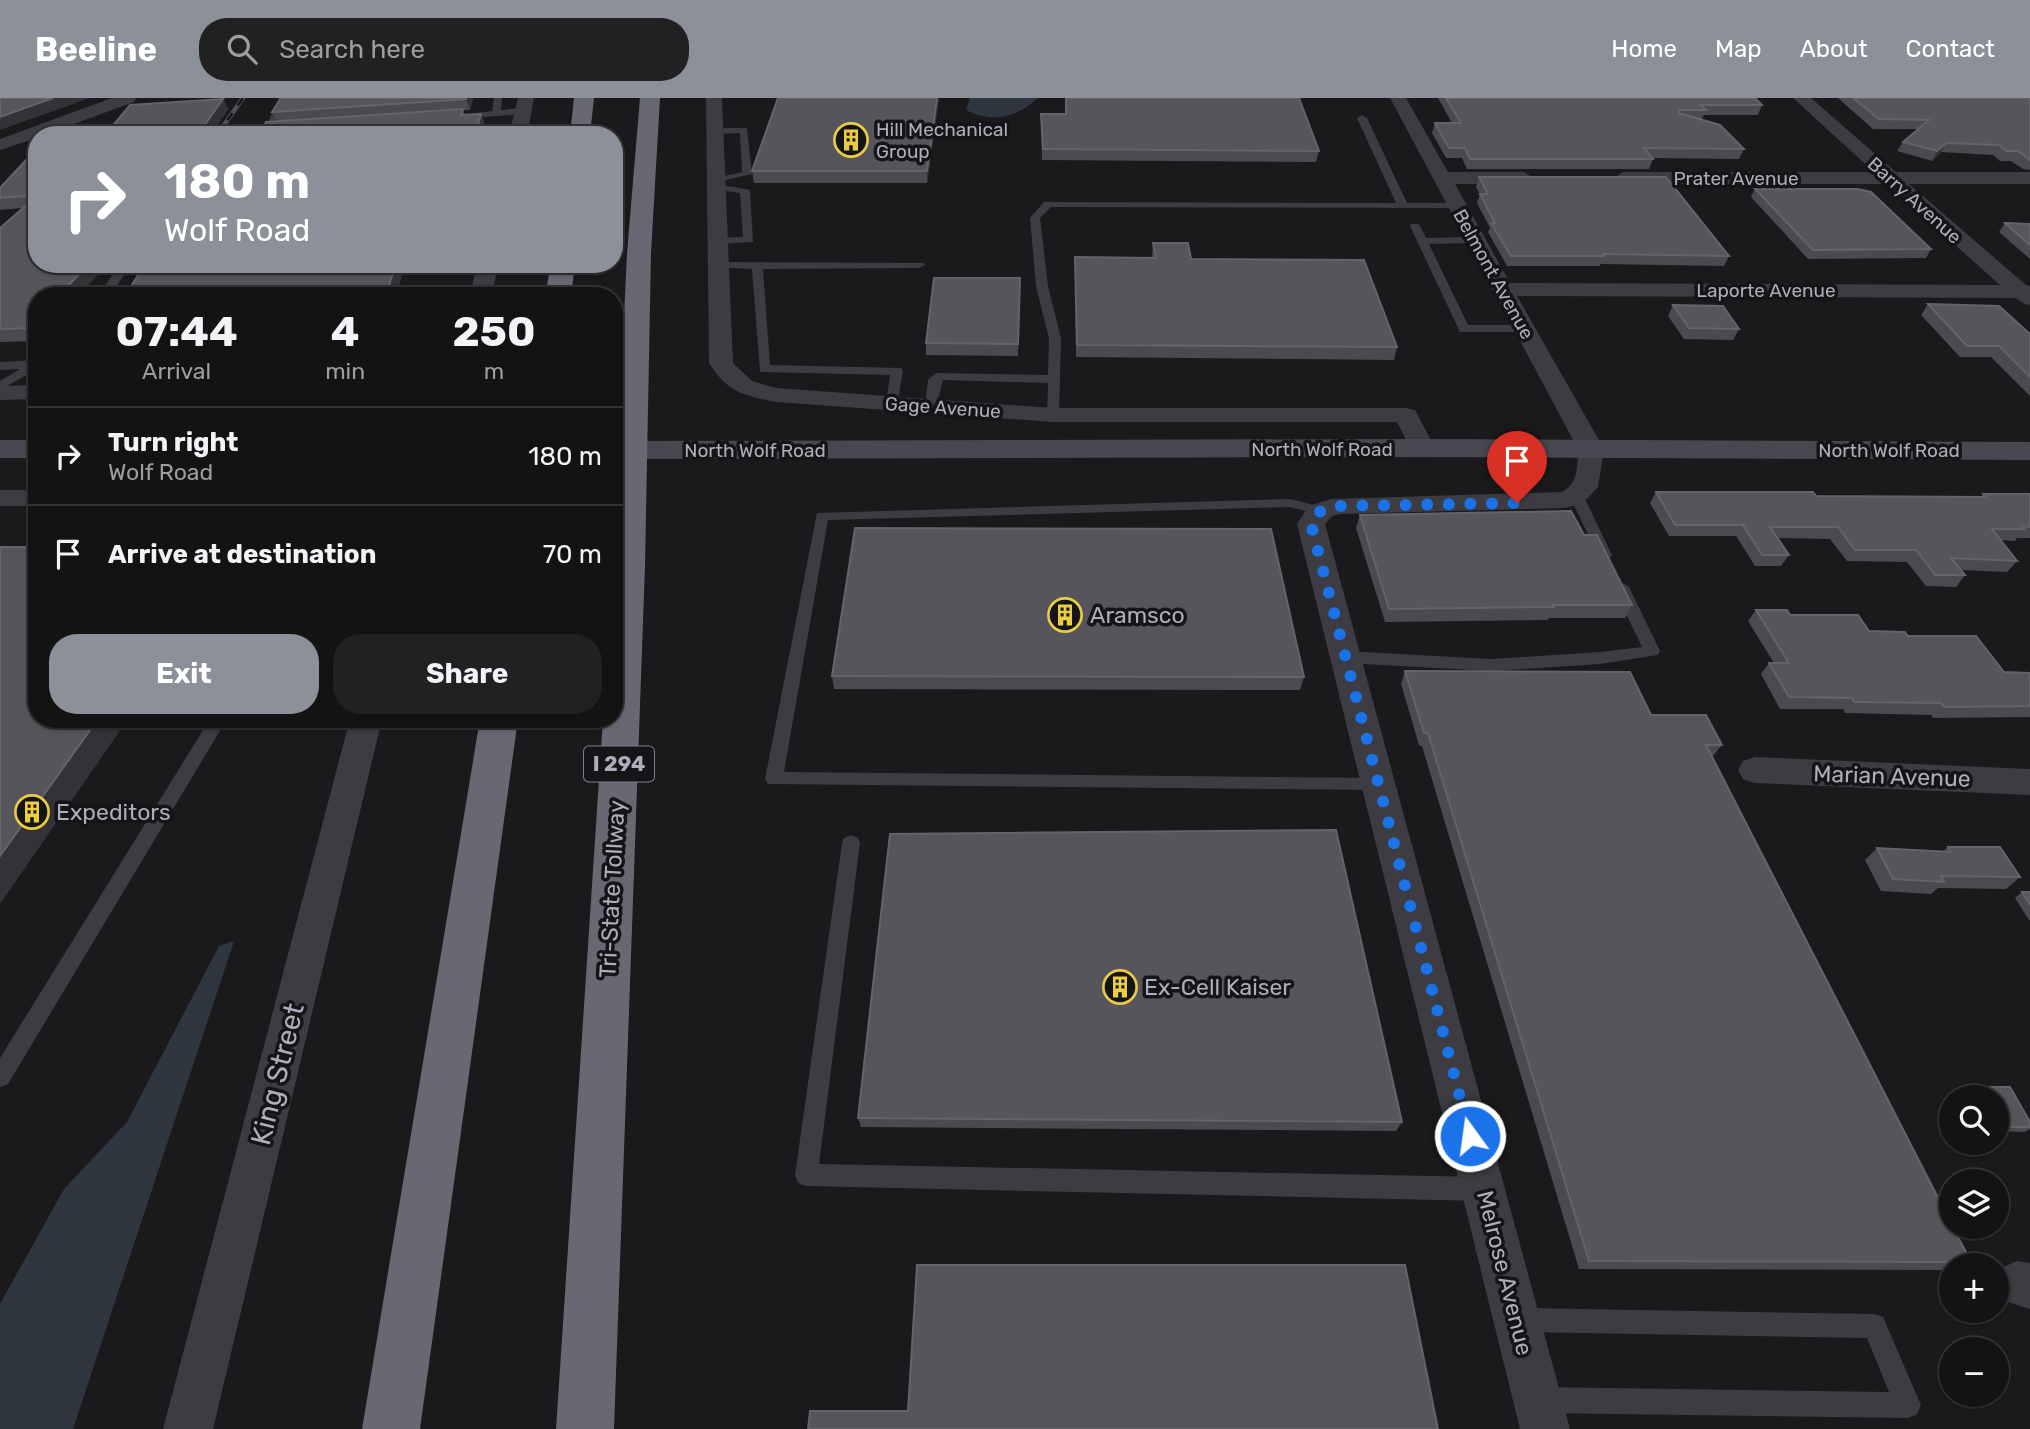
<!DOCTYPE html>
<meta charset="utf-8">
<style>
body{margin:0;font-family:Rubik,sans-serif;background:#212022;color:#f1f3f6;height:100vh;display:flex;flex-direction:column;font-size:26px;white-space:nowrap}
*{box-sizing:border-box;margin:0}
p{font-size:23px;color:#9d9ea0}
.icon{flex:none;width:38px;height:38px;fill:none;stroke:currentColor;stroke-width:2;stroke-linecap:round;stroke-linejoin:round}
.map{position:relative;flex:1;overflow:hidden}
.drawer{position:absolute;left:28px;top:189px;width:595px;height:441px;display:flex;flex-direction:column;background:#141314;border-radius:28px;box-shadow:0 2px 5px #0004,0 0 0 2px #333234}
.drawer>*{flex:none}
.hud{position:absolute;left:28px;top:28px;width:595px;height:147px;border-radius:28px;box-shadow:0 2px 5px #0004,0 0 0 2px #333234;background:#8c9099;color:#fff;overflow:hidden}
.fabs{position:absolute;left:1939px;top:987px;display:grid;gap:14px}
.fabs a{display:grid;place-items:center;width:70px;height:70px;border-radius:50%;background:#141314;box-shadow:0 2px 5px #0004,0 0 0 2px #333234;font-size:35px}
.pin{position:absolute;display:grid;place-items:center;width:60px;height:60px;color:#fff;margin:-72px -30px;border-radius:50% 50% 50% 0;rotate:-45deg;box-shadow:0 0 7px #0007}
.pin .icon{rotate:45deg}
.me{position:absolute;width:77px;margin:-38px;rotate:346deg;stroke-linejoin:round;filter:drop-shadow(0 0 5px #0008)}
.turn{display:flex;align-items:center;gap:24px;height:147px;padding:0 21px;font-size:32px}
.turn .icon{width:91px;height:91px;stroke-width:2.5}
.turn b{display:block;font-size:49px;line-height:60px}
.eta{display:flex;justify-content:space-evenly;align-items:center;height:119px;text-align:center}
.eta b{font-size:42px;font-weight:700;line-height:49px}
.cta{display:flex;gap:14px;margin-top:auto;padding:14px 21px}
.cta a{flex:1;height:80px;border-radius:28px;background:#8c9099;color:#fff;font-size:28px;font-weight:700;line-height:80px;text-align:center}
.cta a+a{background:#212022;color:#f1f3f6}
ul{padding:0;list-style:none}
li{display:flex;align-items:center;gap:21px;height:98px;padding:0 21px;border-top:2px solid #333234}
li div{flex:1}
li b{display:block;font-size:26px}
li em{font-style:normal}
header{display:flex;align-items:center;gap:42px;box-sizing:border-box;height:98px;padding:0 35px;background:#8c9099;color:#fff}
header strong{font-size:33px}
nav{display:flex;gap:38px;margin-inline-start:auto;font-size:24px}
.search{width:490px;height:63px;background:#212022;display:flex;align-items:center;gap:18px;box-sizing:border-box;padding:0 24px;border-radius:28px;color:#9d9ea0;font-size:26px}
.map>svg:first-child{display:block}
.water{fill:#30363f}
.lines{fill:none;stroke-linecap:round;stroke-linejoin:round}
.lane{fill:#3c3c42;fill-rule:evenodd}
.street{fill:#3c3c42;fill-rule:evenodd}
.secondary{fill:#484950;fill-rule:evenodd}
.highway{fill:#676871;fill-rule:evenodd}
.rail-casing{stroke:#515259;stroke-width:4.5}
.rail{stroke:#151416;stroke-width:2.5;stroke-dasharray:9;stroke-linecap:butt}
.wall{fill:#4b4a50}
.shaded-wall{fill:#333236}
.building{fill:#56555b;stroke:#63636a;stroke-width:2}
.route{stroke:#1a73e8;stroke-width:12;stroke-dasharray:0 21.6}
.labels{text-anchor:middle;stroke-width:7;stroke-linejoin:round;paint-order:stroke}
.far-poi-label{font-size:19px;fill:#acaeba;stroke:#151416;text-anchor:start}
.far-street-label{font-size:19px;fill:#acaeba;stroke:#151416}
.shield{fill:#151416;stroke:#7f8089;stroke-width:2}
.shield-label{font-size:21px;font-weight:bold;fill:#acaeba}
.poi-label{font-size:23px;fill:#acaeba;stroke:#151416;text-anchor:start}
.street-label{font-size:23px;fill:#acaeba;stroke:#151416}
.near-street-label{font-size:28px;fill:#acaeba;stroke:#151416}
</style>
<header>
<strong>Beeline</strong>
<div class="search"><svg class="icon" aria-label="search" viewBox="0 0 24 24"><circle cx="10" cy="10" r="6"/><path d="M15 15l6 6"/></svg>Search here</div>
<nav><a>Home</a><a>Map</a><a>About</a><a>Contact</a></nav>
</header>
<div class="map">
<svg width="2030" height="1331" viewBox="0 0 2030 1331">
<rect width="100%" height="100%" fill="#1a191b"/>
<g class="water">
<path d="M970,0H1038C1017,19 993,26 966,12Z"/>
<path d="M234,843L73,1331H0V1206L64,1091L127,1024L219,848Z"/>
</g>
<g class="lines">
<g class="lane">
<path d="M279,0H287L273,28L288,30L283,33H264Z"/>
<path d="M494,0H502L501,12L523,10L528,13L523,16L457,21L452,18L492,13Z"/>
<path d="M1362,17L1367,20L1407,105H1457L1461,106V110L1051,109L1040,120L1048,188L1061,240L1059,317L1053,321L1047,317L1048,285L943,282L936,311L931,312L925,308L928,282L936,275L1048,277L1049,240L1036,188L1030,120L1044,104L1396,105L1357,20Z"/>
<path d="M747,30L752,76L712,85V81L742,74L740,35L715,36L710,33L715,30Z"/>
<path d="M716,86L750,92L753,144L718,146L713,143L718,140L743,139L740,95L712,91L711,89Z"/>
<path d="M1411,126H1419L1426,140L1476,139L1481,142L1476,145L1429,146L1468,227H1525L1531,231L1529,234H1460L1410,128Z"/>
<path d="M718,164L923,165L925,167L919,170L763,171L770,267L901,270L903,273L897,308L892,309L886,305L890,277L760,274L752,171L714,169V165Z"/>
<path d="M120,166H131L110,198H98Z"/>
<path d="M37,262V271L0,292V283L20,271L0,272V264Z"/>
<path d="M1577,395L1584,399L1612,457L1610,460L1605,462L1598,457L1570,399Z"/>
<path d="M1290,401L1326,410L1328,413L1321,417L1290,409L828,422L784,674L1378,680L1384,682L1387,687L1384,692L768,686L765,681L817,415Z"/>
<path d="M1621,484L1629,489L1660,553L1658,557L1600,566L1491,573L1345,565L1337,559L1345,553L1491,561L1600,554L1642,549L1613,489Z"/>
<path d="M210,621H227L8,986L0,989V960Z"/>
<path d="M851,737L858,740L860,745L819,1066L1482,1079L1490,1083L1494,1091L1490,1099L1482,1103L806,1088L798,1085L795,1077L842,745L844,740Z"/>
<path d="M1519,1210L1874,1216L1883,1219L1921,1307L1917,1316L1908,1320L1541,1315L1532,1311L1528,1302L1532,1293L1541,1289L1889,1294L1867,1240L1519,1234L1510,1231L1507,1222L1510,1213Z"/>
</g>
<g class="street">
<path d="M112,0H136L134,4L44,37H37V40L0,52V41Z"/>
<path d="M518,0H534L527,37H509Z"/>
<path d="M706,0H722L733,265L752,283L776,290L1053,310H1406L1415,312L1435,350L1431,355L1422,358L1413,355L1397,324H1053L776,304C743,297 728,295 709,265Z"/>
<path d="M1390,0H1406L1448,74H1524L1533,80L1524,86H1455L1510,185L2000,187L1887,86H1623L1614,80L1623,74H1874L1793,0H1811L1896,74H2030V86H1909L2026,187L2030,188V206L2027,207L2015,200L1517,198L1604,351L1598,389L1583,405L1565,410L1340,416L1332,418L1325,426L1570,1331H1520L1297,426L1309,408L1331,401L1562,394C1579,385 1577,368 1578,351Z"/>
<path d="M477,166H498L492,198H470Z"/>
<path d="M37,287V301L0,302V288Z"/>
<rect x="0" y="392" width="37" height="16"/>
<path d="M350,621H382L213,1331H163Z"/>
<path d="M1755,659L2030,671V697L1755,685L1743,681L1738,672L1743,663Z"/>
<path d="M2017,1163L2030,1165V1211L2001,1202C1996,1190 1996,1182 2001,1170Z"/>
</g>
<g class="secondary">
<path d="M1422,341L2030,344V362L1422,359L614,361V343Z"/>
<rect x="0" y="342" width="37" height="18"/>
</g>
<g class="highway">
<path d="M574,0H594L590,37H570Z"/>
<path d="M640,0H660L651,155L645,468L614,1331H556L603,621H614V432L627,155Z"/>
<path d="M551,166H575L571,198H545Z"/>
<path d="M480,621H518L420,1331H362Z"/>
</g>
<g class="rail-casing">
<path id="rail" d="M217,37L243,0"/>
</g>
<use href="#rail" class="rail"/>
</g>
<g class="wall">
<path d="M281,0H473L470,12H463L465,17L481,16L485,27L482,37H105L130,7L223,1L228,11L213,34L262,31L266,24L277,23L272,14Z"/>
<path d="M778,0H939L927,85H754L752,73Z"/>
<path d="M1438,0H1755L1762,7L1758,17H1704L1702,21L1744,51L1739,61L1652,60L1653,61L1649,71H1467L1462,60H1446L1432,35L1435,25H1452Z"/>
<path d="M1838,0H2030V72L2023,71L2011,63H2000L1993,57L1941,54L1932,63L1897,53L1903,44L1918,31H1873Z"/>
<path d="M1041,16L1319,53L1316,64L1042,62Z"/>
<path d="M37,50V166H108L82,193L37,198V243L0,244V129L22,110L0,112V90Z"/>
<path d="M1479,79L1729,158L1724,168L1600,166V168H1507L1488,134L1490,130L1477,105L1480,96L1476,89Z"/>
<path d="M1755,91L1931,151L1926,160L1808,161L1751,99Z"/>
<path d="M2005,125L2030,126V161L1999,134Z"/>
<path d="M1153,145L1397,249L1394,262L1076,259L1075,159L1152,160Z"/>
<path d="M406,166L395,198H125Z"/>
<path d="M1020,180L1018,258L926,257V245Z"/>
<path d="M1928,206L2030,236V298L1991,259H1960L1921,217Z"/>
<path d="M1673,207L1739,231L1733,242L1684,241L1668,218Z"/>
<path d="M1656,394L1816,398L1981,399L1983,396H2030V440H2017L2015,443L2001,442L2017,463L2007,474L1961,472L1965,477L1956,489L1926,488L1907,464L1847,463L1830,441L1778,440L1789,457L1781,468H1755L1736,438H1669L1650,405Z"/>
<path d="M1360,417L1584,437L1632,507L1625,520H1549L1548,522L1385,524L1356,430Z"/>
<path d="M1756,512L1790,517L1869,533L1908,538L2004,574L2030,575V619L1933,620L1931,617L1845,615L1843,611H1780L1761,576L1769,565H1774L1748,523Z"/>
<path d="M1405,573L1651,617L1722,647L1712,659L1971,1164L1965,1167H1951V1172L1579,1171L1422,648L1419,647L1401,586Z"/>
<path d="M832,578L1304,579L1300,592L834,591Z"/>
<path d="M1948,749L2020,779L2006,791L1938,790L1931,796L1881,793L1865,762L1877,750L1943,753Z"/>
<path d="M2022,794H2030V822H2029L2015,800Z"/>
<path d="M1978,989H2010L2030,1024V1031L2025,1034L1997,1033V999H1973L1970,994Z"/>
<path d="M858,1020L1402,1024L1396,1033L861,1029Z"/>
</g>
<g class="shaded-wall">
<path d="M53,0H90L0,32V19Z"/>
<path d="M466,0H473L470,12L466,1Z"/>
<path d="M937,0H939L927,85V73Z"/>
<path d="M223,1L228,11L211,37L199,35Z"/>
<path d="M481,16L485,27L482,37H475Z"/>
<path d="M1947,45L1941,54L1932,63L1937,53Z"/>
<path d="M89,166H108L78,198L62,194Z"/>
<path d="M396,166H406L395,198H389L387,193Z"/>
<path d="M86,193L90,198H82Z"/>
<path d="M98,621H128L0,806V758Z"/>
</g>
<g class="building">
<path d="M0,0H53L0,19Z"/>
<path d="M281,0H466V1L272,14Z"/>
<path d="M778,0H937L927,73H752Z"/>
<path d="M1066,0H1299L1319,53L1043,51L1041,16H1066Z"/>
<path d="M1446,0H1755L1762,7H1700L1706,12H1680L1679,15L1720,27L1744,51L1644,50L1653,61H1470L1465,50H1449L1435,25H1461Z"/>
<path d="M1853,0H2030V62L2018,53H2006L1999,47L1947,45L1937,53L1903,44L1929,22L1879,21Z"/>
<path d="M223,1L199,35L262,31L266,24L463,11L461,17L481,16L475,37H105L130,7Z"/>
<path d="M37,50V97L0,100V90Z"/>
<path d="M1479,79H1666L1729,158L1603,156L1604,158H1511L1491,125H1495L1480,96H1488Z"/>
<path d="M1755,91H1858L1871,94L1931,151L1813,152Z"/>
<path d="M37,98V166H89L62,194L86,193L82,198H37V230L0,231V130Z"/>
<path d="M2005,125L2030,126V147Z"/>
<path d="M1153,145H1188L1191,161L1364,162L1397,249L1077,247L1075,159L1156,160Z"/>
<path d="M145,166H396L387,193L332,198H125Z"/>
<path d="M934,180H1020L1018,246L926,245Z"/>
<path d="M1928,206L1999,208L2030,236V279L1999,248H1967Z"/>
<path d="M1673,207L1723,208L1739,231L1689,230Z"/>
<path d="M1656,394H1813L1816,398L1985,399L1983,396H2030V429L2022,428L2024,431H1992L2017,463L1951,460L1965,477H1935L1916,452H1855L1838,429H1770L1789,457H1762L1743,427H1675Z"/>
<path d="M1571,413L1584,437H1597L1632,507H1553L1554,509L1389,511L1360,417Z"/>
<path d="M855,430L1271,431L1304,579L832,578Z"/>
<path d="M0,449H37V621H98L0,758Z"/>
<path d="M1756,512H1787L1790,517H1858L1869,533L1905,534L1908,538H1976L2004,574L2030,575V608L1944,609L1941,605L1854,604L1852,600L1789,599L1769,565H1789Z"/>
<path d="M1405,573L1630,574L1651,617H1706L1722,647H1706L1951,1125V1129H1953L1971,1164L1589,1163L1428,635H1424Z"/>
<path d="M1336,732L1402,1024L858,1020L890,736Z"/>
<path d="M1948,749H2000L2020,779L1941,778L1944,784L1893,781L1877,750L1951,754Z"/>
<path d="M2022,794H2030V806Z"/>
<path d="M1978,989H2010L2030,1024V1029H2000L1997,1023V999H1984Z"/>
<path d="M917,1167H1405L1438,1331H808L810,1313H908Z"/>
</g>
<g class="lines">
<path class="route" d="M1470,1038L1311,426C1316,412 1327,409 1340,408L1517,405"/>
</g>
<defs>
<g id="building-ring" transform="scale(1.75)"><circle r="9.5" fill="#151416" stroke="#eacd43" stroke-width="1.5"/><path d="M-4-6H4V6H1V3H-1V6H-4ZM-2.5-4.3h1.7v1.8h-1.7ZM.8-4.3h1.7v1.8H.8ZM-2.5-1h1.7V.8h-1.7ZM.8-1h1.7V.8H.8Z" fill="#eacd43"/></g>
</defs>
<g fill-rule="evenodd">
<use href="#building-ring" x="851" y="42"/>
<use href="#building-ring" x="1065" y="517"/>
<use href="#building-ring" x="32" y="714"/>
<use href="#building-ring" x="1120" y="889"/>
</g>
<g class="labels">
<g class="far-poi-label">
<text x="876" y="38">Hill Mechanical<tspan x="876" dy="22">Group</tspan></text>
</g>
<g class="far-street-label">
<text x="1736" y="87">Prater Avenue</text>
<text transform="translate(1915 102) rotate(42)" y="7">Barry Avenue</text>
<text transform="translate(1494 176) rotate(61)" y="7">Belmont Avenue</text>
<text x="1766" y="199">Laporte Avenue</text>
<text transform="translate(943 309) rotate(4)" y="7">Gage Avenue</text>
<text x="1322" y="358">North Wolf Road</text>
<text x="755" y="359">North Wolf Road</text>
<text x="1889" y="359">North Wolf Road</text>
</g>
<rect class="shield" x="584" y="648.5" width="70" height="35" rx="5"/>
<g class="shield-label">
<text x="619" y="673">I 294</text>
</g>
<g class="poi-label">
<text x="1090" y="525">Aramsco</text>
<text x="56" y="722">Expeditors</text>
<text x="1144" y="897">Ex-Cell Kaiser</text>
</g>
<g class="street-label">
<text transform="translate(1892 678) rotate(2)" y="8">Marian Avenue</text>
<text transform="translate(612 791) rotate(-87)" y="8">Tri-State Tollway</text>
<text transform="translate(1505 1175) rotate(76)" y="8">Melrose Avenue</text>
</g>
<g class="near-street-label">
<text transform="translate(277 976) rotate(-76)" y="10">King Street</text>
</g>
</g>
</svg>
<div class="fabs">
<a><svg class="icon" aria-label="search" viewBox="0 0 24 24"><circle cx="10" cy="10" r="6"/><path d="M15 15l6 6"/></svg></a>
<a><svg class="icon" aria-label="layers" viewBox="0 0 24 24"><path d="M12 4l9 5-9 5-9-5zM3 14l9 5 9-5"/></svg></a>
<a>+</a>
<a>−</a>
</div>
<div class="pin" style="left:1517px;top:405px;background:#d93025"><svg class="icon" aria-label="arrive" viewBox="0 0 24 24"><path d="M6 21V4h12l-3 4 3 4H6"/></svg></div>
<svg class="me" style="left:1470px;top:1038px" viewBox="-20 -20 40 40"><circle r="17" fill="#1a73e8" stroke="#fff" stroke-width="3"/><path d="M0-11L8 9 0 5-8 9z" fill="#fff"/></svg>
<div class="hud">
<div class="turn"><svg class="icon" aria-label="right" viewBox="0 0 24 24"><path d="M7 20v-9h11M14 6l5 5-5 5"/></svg><div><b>180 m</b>Wolf Road</div></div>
</div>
<section class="drawer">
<div class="eta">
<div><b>07:44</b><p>Arrival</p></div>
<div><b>4</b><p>min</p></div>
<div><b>250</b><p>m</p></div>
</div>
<ul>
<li><svg class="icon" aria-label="right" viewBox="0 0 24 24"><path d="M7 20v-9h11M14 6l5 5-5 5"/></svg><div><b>Turn right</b><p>Wolf Road</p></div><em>180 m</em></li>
<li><svg class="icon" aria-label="arrive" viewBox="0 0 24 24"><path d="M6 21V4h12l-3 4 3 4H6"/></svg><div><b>Arrive at destination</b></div><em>70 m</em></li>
</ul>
<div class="cta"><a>Exit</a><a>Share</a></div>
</section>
</div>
